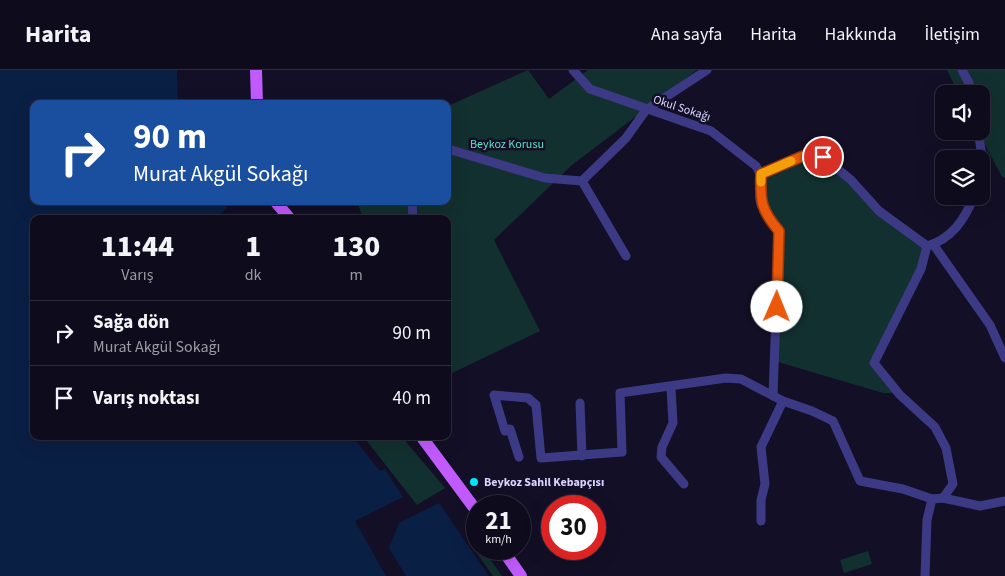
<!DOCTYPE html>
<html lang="tr">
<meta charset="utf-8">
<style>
body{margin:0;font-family:"Source Sans 3",sans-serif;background:#171425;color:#f1f3f6;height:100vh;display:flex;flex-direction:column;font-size:19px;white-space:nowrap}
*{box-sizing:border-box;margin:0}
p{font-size:16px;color:#9b9ba3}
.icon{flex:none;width:28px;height:28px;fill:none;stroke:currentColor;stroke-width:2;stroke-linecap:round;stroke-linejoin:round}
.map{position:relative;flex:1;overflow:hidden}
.side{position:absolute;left:30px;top:145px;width:421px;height:225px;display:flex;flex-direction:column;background:#0e0b1c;border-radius:10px;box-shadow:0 5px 20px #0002,0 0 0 1px #2e2b3b}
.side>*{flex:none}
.hud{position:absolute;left:30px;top:30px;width:421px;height:105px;border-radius:10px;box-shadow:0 5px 20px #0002,0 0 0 1px #2e2b3b;background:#1a4fa0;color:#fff;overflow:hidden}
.fabs{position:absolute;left:935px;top:15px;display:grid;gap:10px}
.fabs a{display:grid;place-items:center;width:55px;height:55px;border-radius:10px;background:#0e0b1c;box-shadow:0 5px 20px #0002,0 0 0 1px #2e2b3b;font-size:25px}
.speed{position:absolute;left:466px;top:425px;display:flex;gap:10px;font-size:25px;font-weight:700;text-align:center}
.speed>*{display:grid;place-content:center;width:65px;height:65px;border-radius:50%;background:#0e0b1c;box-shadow:0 5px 20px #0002,0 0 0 1px #2e2b3b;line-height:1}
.speed small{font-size:12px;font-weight:400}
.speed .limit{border:8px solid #d22;background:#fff;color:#111}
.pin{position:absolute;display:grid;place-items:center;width:42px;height:42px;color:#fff;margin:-21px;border:2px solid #fff;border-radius:50%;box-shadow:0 1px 5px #0007}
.me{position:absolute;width:55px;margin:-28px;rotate:1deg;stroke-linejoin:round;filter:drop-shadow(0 0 4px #0008)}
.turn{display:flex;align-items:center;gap:18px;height:105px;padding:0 20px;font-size:22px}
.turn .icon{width:65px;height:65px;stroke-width:2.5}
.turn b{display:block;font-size:35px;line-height:42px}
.eta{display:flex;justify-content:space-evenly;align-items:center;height:85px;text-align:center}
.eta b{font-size:30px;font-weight:800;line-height:35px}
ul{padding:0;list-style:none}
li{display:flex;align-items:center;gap:15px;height:65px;padding:0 20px;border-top:1px solid #2e2b3b}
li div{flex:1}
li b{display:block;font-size:19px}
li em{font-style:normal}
header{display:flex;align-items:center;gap:30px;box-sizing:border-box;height:70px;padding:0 25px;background:#0e0b1c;border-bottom:1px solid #2e2b3b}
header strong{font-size:24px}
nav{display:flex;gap:28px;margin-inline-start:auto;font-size:18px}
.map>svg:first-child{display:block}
.green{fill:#12302f}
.water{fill:#0a1f44}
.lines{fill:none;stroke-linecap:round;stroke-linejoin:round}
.minor{stroke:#3d3a85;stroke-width:9}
.primary{stroke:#c25bff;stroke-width:12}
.route-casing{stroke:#983908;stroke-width:12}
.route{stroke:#ea580c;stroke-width:9}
.slow{stroke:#f59e0b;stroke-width:9}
.poi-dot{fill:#00e5ff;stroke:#130f26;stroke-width:2}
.labels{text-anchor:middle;stroke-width:5;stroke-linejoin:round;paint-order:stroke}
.street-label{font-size:12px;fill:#d9d4ff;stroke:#130f26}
.park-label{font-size:12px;fill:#5fe0c0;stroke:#130f26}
.poi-label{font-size:12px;font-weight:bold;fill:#d9d4ff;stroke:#130f26;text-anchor:start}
</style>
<header>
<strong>Harita</strong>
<nav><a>Ana sayfa</a><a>Harita</a><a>Hakkında</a><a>İletişim</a></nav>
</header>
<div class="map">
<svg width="1005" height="506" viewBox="0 0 1005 506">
<rect width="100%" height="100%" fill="#130f26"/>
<g class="green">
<path d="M528,0L549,29L588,0H697L572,95L494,170L540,261L448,305V149H363L357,131H448V36Z"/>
<path d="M947,0H1005V108L1002,107L978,61H981V24H959Z"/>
<path d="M803,87L823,89L924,177L919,198L873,293L894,323H883L778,292L781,159L762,131L763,105Z"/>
<path d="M363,366H401L445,418L417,435Z"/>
<path d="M480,479H483L502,506H493L476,482Z"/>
<path d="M868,481L872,494L844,503L840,490Z"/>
</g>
<g class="water">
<path d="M0,0H177L178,34H34V131H223L227,138L214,149H34V366H352L380,401L385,399L403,427L355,451L386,506H0Z"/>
<path d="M439,433L489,506H406L389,478L399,453Z"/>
</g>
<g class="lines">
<g class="minor">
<path d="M573,0L590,19L711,61L756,96C764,108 758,117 760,130C762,142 772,152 779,161L773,326"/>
<path d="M962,0L969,13L971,24"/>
<path d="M978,61L983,92L981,99"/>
<path d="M448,79L545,108L582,111"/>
<path d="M761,104L803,85L823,87L851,110L879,141L927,176"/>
<path d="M582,111L626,68L646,40L707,0"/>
<path d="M582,111L626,186"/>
<path d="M412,131L413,149"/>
<path d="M933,174L990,255L1005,288"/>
<path d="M927,176L921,199L874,293L900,325L935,357L946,378L953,414L943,428"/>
<path d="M927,176C952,169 965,149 974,126"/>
<path d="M671,318L673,353L662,377L661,387L684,414"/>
<path d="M580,333L582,386"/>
<path d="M519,387L510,359L505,361L494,325L528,328L536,335L541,388L622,382L620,323L726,308L741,309L783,331L812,341L833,351L860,411L903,419L932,429L943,428L980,436L1005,431"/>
<path d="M761,451V430L765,414L761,377L783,331"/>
<path d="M925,506L927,450L932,429"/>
</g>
<g class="primary">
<path d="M256,0L257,34"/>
<path d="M275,131L290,149"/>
<path d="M421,366L478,443"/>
<path d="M502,479L521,506"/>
</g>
</g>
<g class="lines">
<g class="route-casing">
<path id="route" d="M777,237L779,161C761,140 760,131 761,104L803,86L823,87"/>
</g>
<use href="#route" class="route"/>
<path class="slow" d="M761,112V104L791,91"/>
</g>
<circle class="poi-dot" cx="474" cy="412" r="5"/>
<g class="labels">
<g class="street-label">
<text transform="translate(682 38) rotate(18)" y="4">Okul Sokağı</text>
</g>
<g class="park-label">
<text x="507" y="78">Beykoz Korusu</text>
</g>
<g class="poi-label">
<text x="484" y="416">Beykoz Sahil Kebapçısı</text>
</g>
</g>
</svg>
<div class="fabs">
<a><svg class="icon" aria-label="sound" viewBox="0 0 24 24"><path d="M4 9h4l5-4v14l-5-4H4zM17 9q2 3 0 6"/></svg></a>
<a><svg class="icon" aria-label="layers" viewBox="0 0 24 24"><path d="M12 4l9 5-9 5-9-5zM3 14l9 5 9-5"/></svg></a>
</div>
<div class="speed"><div>21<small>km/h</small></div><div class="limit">30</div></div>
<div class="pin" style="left:823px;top:87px;background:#d93025"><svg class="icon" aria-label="arrive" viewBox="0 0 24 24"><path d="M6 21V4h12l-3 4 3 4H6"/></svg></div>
<svg class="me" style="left:777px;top:237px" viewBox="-20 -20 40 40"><circle r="19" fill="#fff"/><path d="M0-13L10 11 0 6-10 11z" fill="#ea580c"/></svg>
<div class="hud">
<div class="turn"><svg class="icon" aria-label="right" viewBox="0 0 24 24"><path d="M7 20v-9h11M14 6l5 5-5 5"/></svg><div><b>90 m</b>Murat Akgül Sokağı</div></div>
</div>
<section class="side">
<div class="eta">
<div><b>11:44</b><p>Varış</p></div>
<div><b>1</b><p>dk</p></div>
<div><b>130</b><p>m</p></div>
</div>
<ul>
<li><svg class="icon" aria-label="right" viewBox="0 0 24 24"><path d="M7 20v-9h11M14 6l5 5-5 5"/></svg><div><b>Sağa dön</b><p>Murat Akgül Sokağı</p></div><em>90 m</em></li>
<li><svg class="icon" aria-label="arrive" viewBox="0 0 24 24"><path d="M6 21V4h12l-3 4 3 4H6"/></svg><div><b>Varış noktası</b></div><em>40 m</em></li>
</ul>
</section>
</div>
